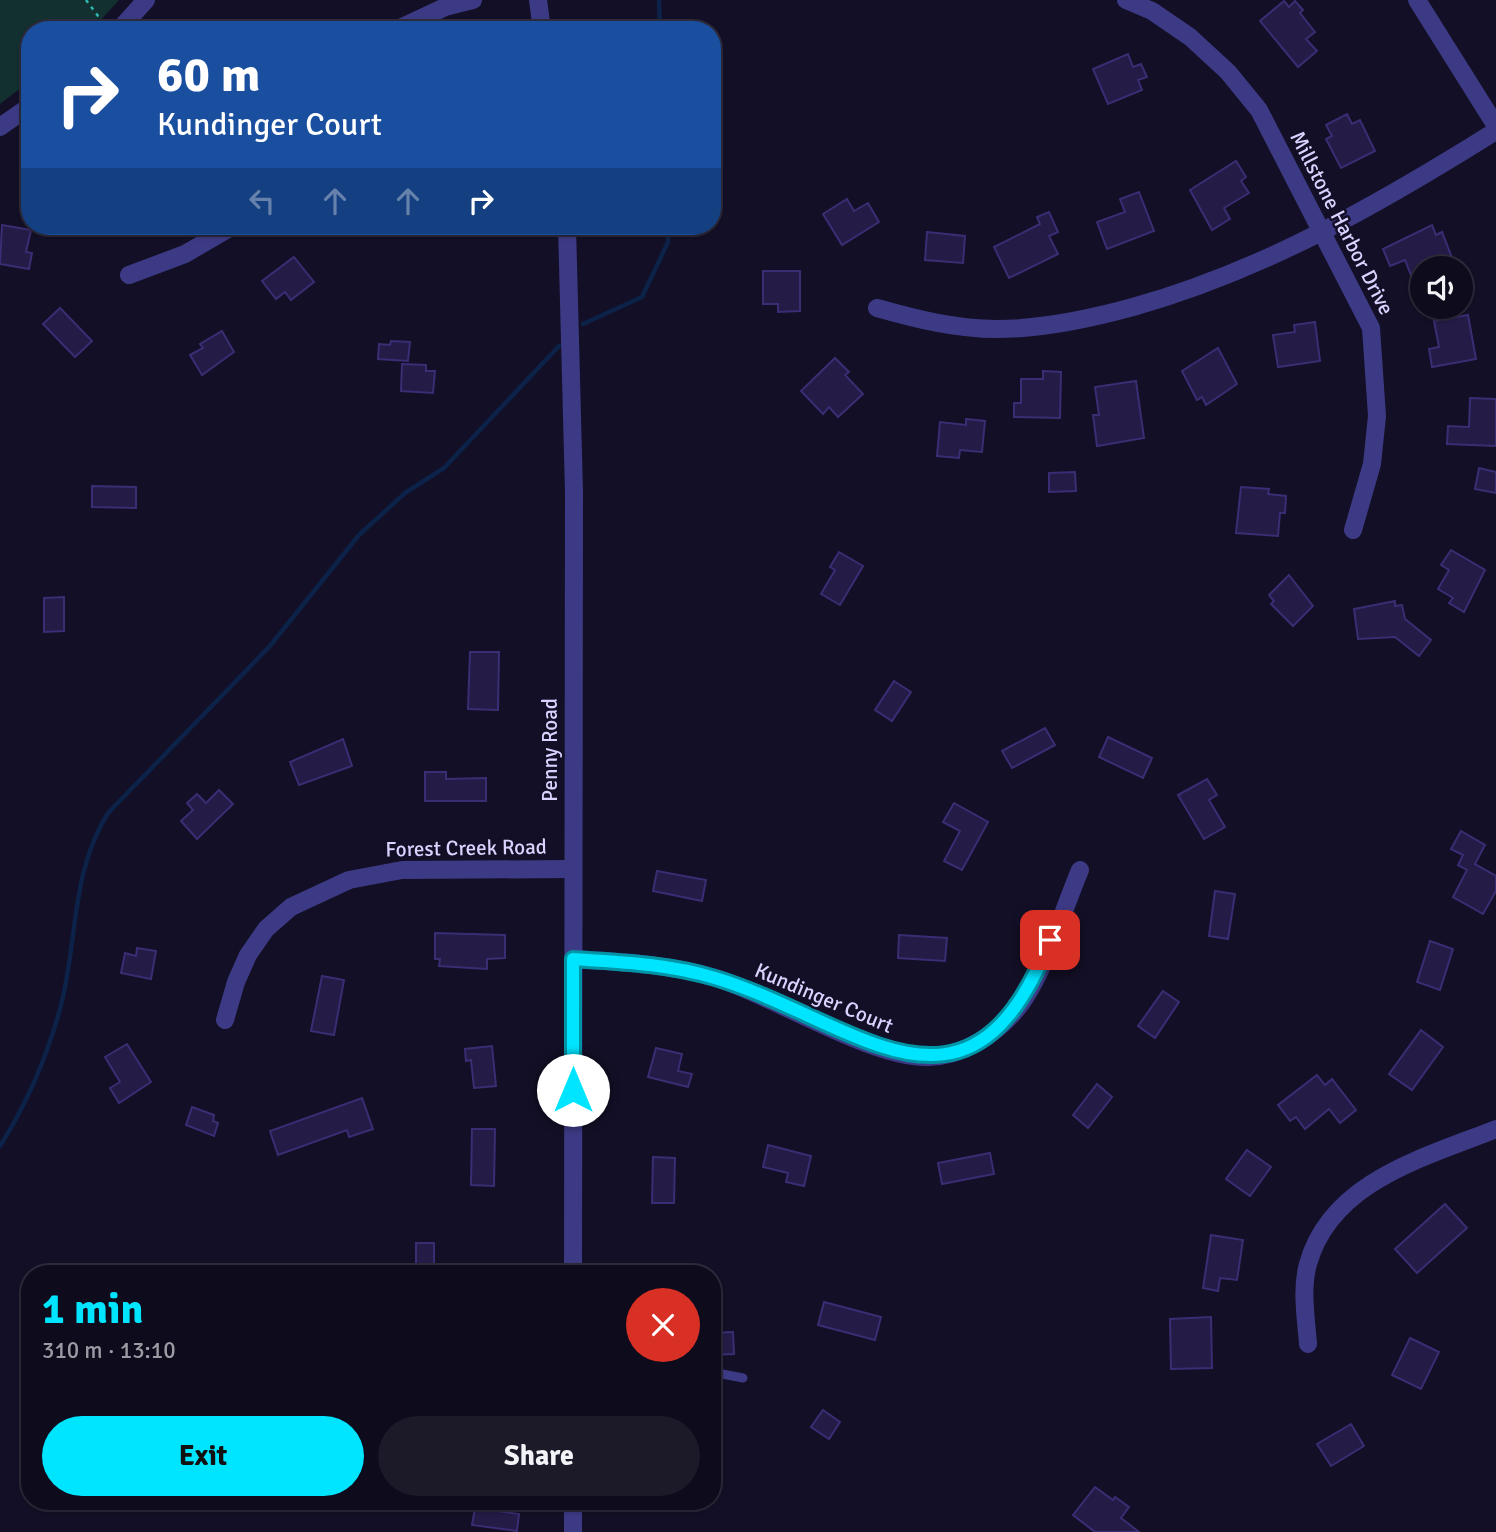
<!DOCTYPE html>
<meta charset="utf-8">
<style>
body{margin:0;font-family:Signika,sans-serif;background:#1c1929;color:#f1f3f6;height:100vh;display:flex;flex-direction:column;font-size:26px;white-space:nowrap}
*{box-sizing:border-box;margin:0}
p{font-size:23px;color:#9b9ba3}
.icon{flex:none;width:38px;height:38px;fill:none;stroke:currentColor;stroke-width:2;stroke-linecap:round;stroke-linejoin:round}
.map{position:relative;flex:1;overflow:hidden}
.panel{position:absolute;left:21px;top:1265px;width:700px;height:245px;display:flex;flex-direction:column;background:#0e0b1c;border-radius:28px;box-shadow:0 2px 5px #0004,0 0 0 2px #2e2b3b}
.panel>*{flex:none}
.hud{position:absolute;left:21px;top:21px;width:700px;height:214px;border-radius:28px;box-shadow:0 2px 5px #0004,0 0 0 2px #2e2b3b;background:#1a4fa0;color:#fff;overflow:hidden}
.controls{position:absolute;left:1410px;top:256px;display:grid;gap:14px}
.controls a{display:grid;place-items:center;width:63px;height:63px;border-radius:50%;background:#0e0b1c;box-shadow:0 2px 5px #0004,0 0 0 2px #2e2b3b;font-size:35px}
.pin{position:absolute;display:grid;place-items:center;width:60px;height:60px;color:#fff;margin:-30px;border-radius:14px;box-shadow:0 4px 10px #0006}
.me{position:absolute;width:77px;margin:-38px;rotate:0deg;stroke-linejoin:round;filter:drop-shadow(0 0 5px #0008)}
.turn{display:flex;align-items:center;gap:24px;height:147px;padding:0 21px;font-size:32px}
.turn .icon{width:91px;height:91px;stroke-width:2.5}
.turn b{display:block;font-size:49px;line-height:60px}
.lanes{display:flex;align-items:center;height:66px;padding:0 21px;background:#0003;justify-content:center;gap:35px;direction:ltr}
.lanes .off{opacity:.35}
.round{display:grid;place-items:center;flex:none;width:74px;height:74px;border-radius:37px;background:#1c1929}
.head{display:flex;align-items:center;justify-content:space-between;height:119px;padding:0 21px}
h1{font-size:42px;font-weight:700;line-height:52px;color:#00e5ff}
.primary-button{display:flex;gap:14px;margin-top:auto;padding:14px 21px}
.primary-button a{flex:1;height:80px;border-radius:42px;background:#00e5ff;color:#111;font-size:28px;font-weight:700;line-height:80px;text-align:center}
.primary-button a+a{background:#1c1929;color:#f1f3f6}
.map>svg:first-child{display:block}
.green{fill:#12302f}
.lines{fill:none;stroke-linecap:round;stroke-linejoin:round}
.stream{stroke:#0c2248;stroke-width:4.5}
.building{fill:#241b47;stroke:#3b2d73;stroke-width:2}
.path{stroke:#2fb8b0;stroke-width:2.5;stroke-dasharray:3.5 5;stroke-linecap:butt}
.service{stroke:#3d3a85;stroke-width:9}
.minor{stroke:#3d3a85;stroke-width:18}
.tertiary{stroke:#3d3a85;stroke-width:18}
.route-casing{stroke:#0095a6;stroke-width:18}
.route{stroke:#00e5ff;stroke-width:12}
.labels{text-anchor:middle;stroke-width:5;stroke-linejoin:round;paint-order:stroke}
.street-label{font-size:21px;fill:#d9d4ff;stroke:#130f26}
</style>
<div class="map">
<svg width="1496" height="1532" viewBox="0 0 1496 1532">
<rect width="100%" height="100%" fill="#130f26"/>
<path class="green" d="M0,0H119L92,30H30V81L0,104Z"/>
<g class="lines">
<g class="stream">
<path d="M659,0L660,30"/>
<path d="M583,324L642,297L668,242L669,226"/>
<path d="M0,1146C26,1105 47,1056 60,1009C78,944 70,873 108,813L269,647L359,535L405,493L444,468L559,346"/>
</g>
</g>
<g class="building">
<path d="M1284,1L1289,7L1295,1L1303,10L1300,13L1315,32L1306,39L1317,51L1298,67L1260,21Z"/>
<path d="M1128,54L1133,67L1141,64L1147,77L1138,80L1142,90L1108,104L1093,69Z"/>
<path d="M1347,114L1352,124L1360,120L1375,151L1341,168L1326,139L1332,136L1326,125Z"/>
<path d="M1236,161L1246,177L1241,181L1249,193L1224,208L1230,219L1212,230L1190,190Z"/>
<path d="M1139,192L1154,231L1107,249L1097,222L1125,212L1120,199Z"/>
<path d="M847,199L854,211L868,203L879,222L842,245L823,214Z"/>
<path d="M1049,212L1058,232L1049,236L1058,254L1009,278L994,247L1040,224L1037,217Z"/>
<path d="M2,225L31,230L26,252L32,253L29,269L0,264Z"/>
<path d="M1432,225L1436,235L1442,232L1454,263L1443,268H1423L1422,303L1405,260L1390,266L1383,249Z"/>
<path d="M927,232L965,236L963,263L925,260Z"/>
<path d="M294,257L314,282L291,300L285,292L276,299L262,281Z"/>
<path d="M763,271H800V311L778,312V304H763Z"/>
<path d="M60,308L92,341L75,357L43,324Z"/>
<path d="M1468,315L1476,359L1432,367L1429,349L1439,347L1434,321Z"/>
<path d="M1315,322L1320,361L1278,367L1273,335L1295,332L1294,325Z"/>
<path d="M222,331L234,352L202,375L190,355L203,348L200,344Z"/>
<path d="M391,341L410,342L408,361L378,359L379,344L390,345Z"/>
<path d="M1218,348L1237,384L1206,405L1202,397L1197,400L1182,371Z"/>
<path d="M835,358L849,372L845,375L863,394L838,417L829,407L823,414L801,391Z"/>
<path d="M402,364L426,365V371H435L433,393L401,391Z"/>
<path d="M1043,371L1061,372L1060,418L1014,417V403H1021V379H1043Z"/>
<path d="M1136,381L1144,438L1097,446L1093,415H1099L1095,387Z"/>
<path d="M1470,398L1496,399V446L1447,444L1448,426L1469,427Z"/>
<path d="M966,419L985,421L982,452L960,450L959,458L937,456L940,422L966,425Z"/>
<path d="M1479,468L1496,472V493L1475,489Z"/>
<path d="M1075,472L1076,491L1049,492V473Z"/>
<path d="M92,486L136,487V508L92,507Z"/>
<path d="M1241,487L1269,489L1268,494L1286,496L1285,513H1280L1278,536L1236,533Z"/>
<path d="M1451,550L1485,570L1464,612L1449,603L1453,598L1438,589L1449,570L1441,565Z"/>
<path d="M839,552L863,566L840,605L821,594L835,570L830,567Z"/>
<path d="M1289,575L1313,606L1293,626L1271,604L1274,601L1269,595Z"/>
<path d="M64,597V631L44,632V598Z"/>
<path d="M1395,601V606L1402,605L1405,619L1431,640L1419,656L1395,637L1358,639L1354,609Z"/>
<path d="M470,652H499L498,710L468,709Z"/>
<path d="M894,681L911,692L892,721L875,710Z"/>
<path d="M1045,728L1055,745L1012,768L1002,751Z"/>
<path d="M1108,737L1152,758L1143,778L1099,757Z"/>
<path d="M343,739L352,766L299,785L290,762Z"/>
<path d="M425,772H446V779L486,778V801H425Z"/>
<path d="M1207,779L1217,795L1209,800L1225,827L1204,839L1178,795Z"/>
<path d="M219,790L233,804L197,839L181,821L193,810L187,803L197,794L206,803Z"/>
<path d="M954,803L988,822L962,870L944,861L960,831L943,822Z"/>
<path d="M1461,831L1485,845L1475,864L1496,876V891L1483,914L1453,897L1467,870L1458,865L1463,855L1451,849Z"/>
<path d="M657,871L706,880L702,901L653,891Z"/>
<path d="M1215,891L1235,894L1228,939L1209,936Z"/>
<path d="M435,933L505,935V958L487,959V969L439,966L440,959H435Z"/>
<path d="M899,935L947,938L945,961L898,958Z"/>
<path d="M1430,941L1453,949L1440,990L1417,982Z"/>
<path d="M137,948L156,951L151,979L121,973L125,953L136,956Z"/>
<path d="M322,976L344,980L334,1035L311,1031Z"/>
<path d="M1163,991L1179,1002L1155,1038L1138,1026Z"/>
<path d="M1421,1030L1443,1047L1412,1090L1389,1074Z"/>
<path d="M127,1044L151,1082L119,1103L110,1088L120,1082L105,1057Z"/>
<path d="M492,1046L496,1086L474,1088L471,1060L466,1061L465,1049Z"/>
<path d="M656,1048L682,1054L678,1071L692,1074L688,1087L648,1077Z"/>
<path d="M1317,1075L1325,1085L1332,1079L1356,1110L1340,1123L1329,1109L1305,1129L1296,1117L1290,1121L1278,1105Z"/>
<path d="M1097,1084L1112,1097L1088,1128L1073,1115Z"/>
<path d="M362,1098L373,1129L349,1137L347,1130L278,1155L270,1131Z"/>
<path d="M192,1107L214,1115L213,1121L218,1123L214,1136L186,1125Z"/>
<path d="M472,1129H495L494,1186L471,1185Z"/>
<path d="M768,1145L811,1156L804,1186L786,1182L788,1173L763,1167Z"/>
<path d="M1247,1150L1271,1167L1250,1196L1226,1179Z"/>
<path d="M990,1153L994,1174L942,1184L938,1163Z"/>
<path d="M653,1157L675,1158L674,1203H652Z"/>
<path d="M1445,1204L1467,1228L1417,1273L1395,1249Z"/>
<path d="M1211,1235L1243,1240L1237,1280L1220,1278L1218,1291L1203,1288Z"/>
<rect x="416" y="1243" width="18" height="31"/>
<path d="M824,1302L881,1317L875,1340L818,1325Z"/>
<path d="M1211,1317L1212,1368L1171,1369L1170,1319Z"/>
<path d="M733,1332L734,1354L712,1355V1333Z"/>
<path d="M1410,1338L1439,1352L1421,1389L1392,1375Z"/>
<path d="M823,1410L840,1422L829,1439L811,1427Z"/>
<path d="M1351,1424L1364,1446L1331,1466L1317,1444Z"/>
<path d="M1095,1487L1113,1500L1115,1497L1129,1507L1121,1518L1139,1532H1095L1073,1515Z"/>
<path d="M475,1508L519,1514L517,1531L472,1525Z"/>
</g>
<g class="lines">
<path class="path" d="M86,0L104,24"/>
<path class="service" d="M712,1372L743,1378"/>
<g class="minor">
<path d="M1126,0L1152,11L1190,37L1228,72L1259,110L1371,328L1377,416L1372,464L1353,530"/>
<path d="M396,30L445,7L473,0"/>
<path d="M129,275L185,254L233,226"/>
<path d="M877,308C916,319 956,329 997,329C1043,329 1089,319 1133,307C1265,270 1381,203 1496,131"/>
<path d="M574,959C621,962 670,964 716,978C774,996 874,1060 929,1057C963,1056 995,1035 1016,1010C1043,978 1063,910 1080,870"/>
<path d="M225,1020L236,982L248,955L266,929L291,907L349,880L402,870L572,869"/>
<path d="M1308,1344C1306,1318 1301,1289 1308,1264C1331,1181 1426,1157 1496,1129"/>
</g>
<g class="tertiary">
<path d="M538,0L542,30"/>
<path d="M1417,0L1496,126"/>
<path d="M119,30L146,0"/>
<path d="M0,127L30,106"/>
<path d="M567,226L574,492L573,1274"/>
<path d="M573,1532V1502"/>
</g>
</g>
<g class="lines">
<g class="route-casing">
<path id="route" d="M573,1090V959C621,962 669,964 715,978C855,1020 969,1147 1050,940"/>
</g>
<use href="#route" class="route"/>
</g>
<g class="labels">
<g class="street-label">
<text transform="translate(1342 223) rotate(63)" y="7">Millstone Harbor Drive</text>
<text transform="translate(550 750) rotate(-90)" y="7">Penny Road</text>
<text transform="translate(466 848) rotate(-1)" y="7">Forest Creek Road</text>
<text transform="translate(824 998) rotate(23)" y="7">Kundinger Court</text>
</g>
</g>
</svg>
<div class="controls">
<a><svg class="icon" aria-label="sound" viewBox="0 0 24 24"><path d="M4 9h4l5-4v14l-5-4H4zM17 9q2 3 0 6"/></svg></a>
</div>
<div class="pin" style="left:1050px;top:940px;background:#d93025"><svg class="icon" aria-label="arrive" viewBox="0 0 24 24"><path d="M6 21V4h12l-3 4 3 4H6"/></svg></div>
<svg class="me" style="left:573px;top:1090px" viewBox="-20 -20 40 40"><circle r="19" fill="#fff"/><path d="M0-13L10 11 0 6-10 11z" fill="#00e5ff"/></svg>
<div class="hud">
<div class="turn"><svg class="icon" aria-label="right" viewBox="0 0 24 24"><path d="M7 20v-9h11M14 6l5 5-5 5"/></svg><div><b>60 m</b>Kundinger Court</div></div>
<div class="lanes"><svg class="icon off" aria-label="left" viewBox="0 0 24 24"><path d="M17 20v-9H6M10 6l-5 5 5 5"/></svg><svg class="icon off" aria-label="ahead" viewBox="0 0 24 24"><path d="M12 20V5M6 11l6-6 6 6"/></svg><svg class="icon off" aria-label="ahead" viewBox="0 0 24 24"><path d="M12 20V5M6 11l6-6 6 6"/></svg><svg class="icon" aria-label="right" viewBox="0 0 24 24"><path d="M7 20v-9h11M14 6l5 5-5 5"/></svg></div>
</div>
<section class="panel">
<div class="head"><div><h1>1 min</h1><p>310 m · 13:10</p></div><a class="round" style="background:#d93025;color:#fff"><svg class="icon" aria-label="close" viewBox="0 0 24 24"><path d="M6 6l12 12M18 6L6 18"/></svg></a></div>
<div class="primary-button"><a>Exit</a><a>Share</a></div>
</section>
</div>
